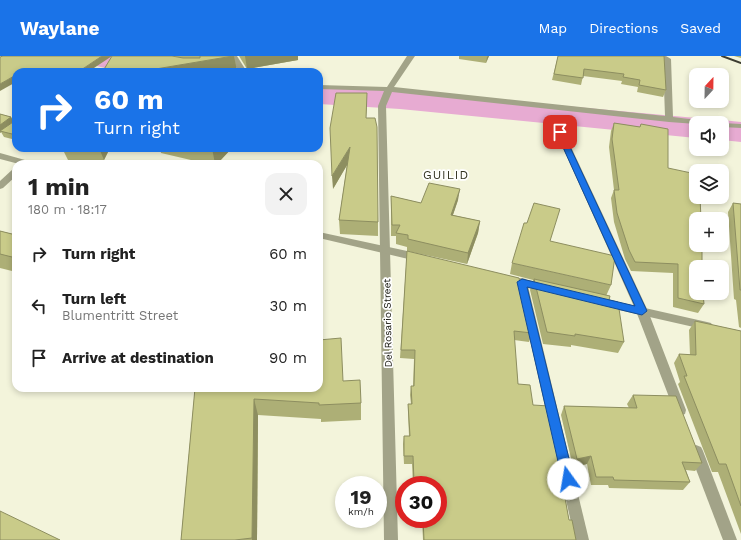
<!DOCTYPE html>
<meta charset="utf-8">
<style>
body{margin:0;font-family:"Work Sans",sans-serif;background:#f2f2f2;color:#222;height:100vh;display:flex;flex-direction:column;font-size:15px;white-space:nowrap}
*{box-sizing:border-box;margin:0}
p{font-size:13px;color:#767676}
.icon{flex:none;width:22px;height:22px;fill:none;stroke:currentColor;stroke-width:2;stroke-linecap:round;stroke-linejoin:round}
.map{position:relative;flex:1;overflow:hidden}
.sheet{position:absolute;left:12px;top:104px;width:311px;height:232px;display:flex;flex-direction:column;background:#fff;border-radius:12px;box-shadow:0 2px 6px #0003}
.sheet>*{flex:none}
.top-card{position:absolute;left:12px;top:12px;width:311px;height:84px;border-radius:12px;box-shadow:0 2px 6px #0003;background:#1a73e8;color:#fff;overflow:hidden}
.needle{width:26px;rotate:22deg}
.controls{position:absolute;left:689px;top:12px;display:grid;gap:8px}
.controls a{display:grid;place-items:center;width:40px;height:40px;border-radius:8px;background:#fff;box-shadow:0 2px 6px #0003;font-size:20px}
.speed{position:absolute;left:335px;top:420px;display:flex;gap:8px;font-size:20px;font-weight:700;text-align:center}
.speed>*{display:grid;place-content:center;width:52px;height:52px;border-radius:50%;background:#fff;box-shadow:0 2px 6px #0003;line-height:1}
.speed small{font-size:10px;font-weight:400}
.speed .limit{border:6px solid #d22;background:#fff;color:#111}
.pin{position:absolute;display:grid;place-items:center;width:34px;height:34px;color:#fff;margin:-17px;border-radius:8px;box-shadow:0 2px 6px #0006}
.me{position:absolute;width:44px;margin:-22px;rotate:347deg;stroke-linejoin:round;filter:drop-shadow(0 0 3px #0008)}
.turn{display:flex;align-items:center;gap:14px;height:84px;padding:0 16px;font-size:18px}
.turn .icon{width:52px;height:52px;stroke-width:2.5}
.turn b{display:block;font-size:28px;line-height:34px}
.round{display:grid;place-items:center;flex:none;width:42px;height:42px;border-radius:12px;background:#f2f2f2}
.overview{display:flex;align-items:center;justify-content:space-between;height:68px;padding:0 16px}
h1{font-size:24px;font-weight:700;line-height:30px}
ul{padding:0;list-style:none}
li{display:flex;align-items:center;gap:12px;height:52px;padding:0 16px}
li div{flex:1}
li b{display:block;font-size:15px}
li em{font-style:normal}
header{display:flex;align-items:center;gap:24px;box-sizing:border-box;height:56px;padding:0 20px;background:#1a73e8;color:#fff}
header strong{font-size:19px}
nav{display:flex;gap:22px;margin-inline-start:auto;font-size:14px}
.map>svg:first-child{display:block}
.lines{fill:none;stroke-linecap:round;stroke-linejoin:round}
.river{fill:#e7abd2;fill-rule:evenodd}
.minor{fill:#a2a388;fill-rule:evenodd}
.tertiary{fill:#a2a388;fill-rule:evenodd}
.rail{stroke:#3d3d31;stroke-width:2}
.wall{fill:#adaf76}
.shaded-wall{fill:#8d8e60}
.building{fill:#c9cb89;stroke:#8d8e60}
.route{fill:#1a73e8;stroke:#114b97}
.labels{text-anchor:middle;stroke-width:3.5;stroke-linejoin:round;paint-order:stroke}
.street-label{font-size:10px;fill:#111109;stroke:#fff}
.quarter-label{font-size:12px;letter-spacing:1px;fill:#31311d;stroke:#fff}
</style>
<header>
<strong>Waylane</strong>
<nav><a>Map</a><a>Directions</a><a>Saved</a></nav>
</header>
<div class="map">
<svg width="741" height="484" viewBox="0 0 741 484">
<rect width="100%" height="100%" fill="#f3f4db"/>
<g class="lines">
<g class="river">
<path d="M76,0H125L167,10L171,16H122L80,6Z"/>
<path d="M319,30L400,35L696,62L707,65L709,67H696V82L400,53L319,48Z"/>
<path d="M722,64L741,66V86L722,84V67H711Z"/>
</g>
<g class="minor">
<path d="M229,0H237L247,16H239Z"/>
<path d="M407,0H415L394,31L665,60L663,4L656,0H666L671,3L673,61L705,65L709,67H696V68L669,66L392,36L386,50L398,484H384L378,50L384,35L319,33V29L387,31Z"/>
<path d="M720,67H722L741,68V72L722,71V67Z"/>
<path d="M557,74H560L564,76L648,255L686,354L685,358L680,360L675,358L674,354L636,255L556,76Z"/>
<path d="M16,112V120L3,132L0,133V125L13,113Z"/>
<path d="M522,222L526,223L527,226L589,484H575L517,226L518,223Z"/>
<path d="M696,389L701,391L703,395L737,484H723L689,395L691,391Z"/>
</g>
<g class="tertiary">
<path d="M0,97L32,106L33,108H19L0,103Z"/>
<path d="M319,176L421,198L425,199L426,202L425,205L421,206L319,182Z"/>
<path d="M506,219L546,228L550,229L551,232L550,235L546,236L502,226L501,223L502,220Z"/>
<path d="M605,243L707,266L711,267L713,270L711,273L707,274L601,250L599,247L601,244Z"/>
</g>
<path class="rail" d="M722,0L741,7"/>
</g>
<g class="wall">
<path d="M112,0H234L237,15L231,16H104L103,15Z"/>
<path d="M239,0H298V4L247,13Z"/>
<path d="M459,0H489L486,7L459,3Z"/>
<path d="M558,0H664L666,34L663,41L637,36L638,31L621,28L622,25L583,20L581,29L552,24Z"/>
<path d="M734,0H741V2Z"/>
<path d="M0,1L88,16H16Z"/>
<path d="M367,50L366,62L378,166V180L340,178L339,164L347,109L333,133Z"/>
<path d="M0,58L11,61L14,65L16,64V84L4,81L1,76L0,77Z"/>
<path d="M614,67L640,71L641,68L668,112L704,248L698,257L673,251V217L631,215L625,203L614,166L611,142L614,134L609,91L611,75Z"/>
<path d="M62,92H110L104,104H68Z"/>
<path d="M160,92H232L217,108H208L161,97Z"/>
<path d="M391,140L421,147L458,144L453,159L480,165L478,177L467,208L407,195V191L396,188V180H391Z"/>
<path d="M733,147L741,148V272L739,271L736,244L734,243L728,156Z"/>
<path d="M0,175L16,179V216L0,212Z"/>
<path d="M407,195L532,277L529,286L514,284L518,328L533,349L561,409L563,420L562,423L569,464L576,484H423L422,463H438V429H413L412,408H404L403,388L404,380H409L408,356V348H411L410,339L411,330H413L414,303L400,302Z"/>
<path d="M512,207L611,229L606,240L609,244L624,286L618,297L571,289V291L543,288L530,234L533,224L510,218Z"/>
<path d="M695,265L741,275V478L718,416H712L678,328L680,326L674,307L679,298L690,299L689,274Z"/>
<path d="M343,325L361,347V364L321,366V363L258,359L257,484H181L195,332Z"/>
<path d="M633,339L702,407L695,415L686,414L690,426L683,434L609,432L608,429H591L587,408L573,411L561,359L564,350L629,352L627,348Z"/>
</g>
<g class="shaded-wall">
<path d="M102,0H112L88,16H78Z"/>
<path d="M234,0L237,15L231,16H138Z"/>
<path d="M245,0H298V4L247,13Z"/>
<path d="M488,0H489L486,7L487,1Z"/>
<path d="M16,19V26L0,35V28Z"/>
<path d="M11,61L14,67L0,75L1,76L0,77V69Z"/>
<path d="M350,91V104L333,133L332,120Z"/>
<path d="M99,92H110L104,104Z"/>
<path d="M212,92H232L217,108H215Z"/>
<path d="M460,133L458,144L449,170L451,159Z"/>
<path d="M480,165L478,177L467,208L468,197Z"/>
<path d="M254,343L258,359L257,484H252V482Z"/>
<path d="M591,400L587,408L573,411L577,403Z"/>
</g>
<g class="building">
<path d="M3,0H102L78,16H34L25,14L21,16H16V19L0,28V1Z"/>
<path d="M112,0H172L183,2H200V0H233L138,16H107L103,15Z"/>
<path d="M558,0H664L666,34L639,29L640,24L623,21L624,18L584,13L583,22L554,18Z"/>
<path d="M336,37H367L366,62H375L377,71L378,166L339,164L350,91L332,120L330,72Z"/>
<path d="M0,58L11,61L0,69Z"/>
<path d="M16,64V79L0,75Z"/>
<path d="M614,67L640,71L641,68L668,73V112L696,118V141H700L701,163H696V189H702V211H696V237H703L704,248L678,242V208L635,206L629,194L617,157L614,134H619L612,83Z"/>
<path d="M429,127L460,133L451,159L480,165L468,197L408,183V179L396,177L400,169H392L391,140L421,147Z"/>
<path d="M534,147L560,153L550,185L615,200L611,229L512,207L524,167H527Z"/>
<path d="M733,147L741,148V234H740Z"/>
<path d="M0,175L16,179V202L0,198Z"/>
<path d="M407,195L519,222L532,277L514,275L518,328L530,329L533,349L549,350L562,407H560L563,420H561L569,464H572L576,484H424L423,463H438V429H422V426H414L413,400H404V380H410L408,348H412L411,330H414L415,294H401Z"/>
<path d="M534,223L610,240L609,244L618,246L624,286L575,278V280L547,276Z"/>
<path d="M695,265L741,275V450L726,408H719L684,320H687L679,298L696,299Z"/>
<path d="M341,282L343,325L360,324L361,347L319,349V347L254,343L252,482L235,484H181L195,332H319V284Z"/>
<path d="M633,339L676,340L702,407L682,406L690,426L614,424L613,421H596L591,400L577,403L564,350L637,352Z"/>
<path d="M0,455L60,484H0Z"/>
</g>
<path class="route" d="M560,74L563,76L647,255L642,259L527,231L574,423L572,427L568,429L564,427L562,423L517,226L522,223L635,250L556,76Z"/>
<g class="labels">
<g class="street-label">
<text transform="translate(387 267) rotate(-91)" y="4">Del Rosario Street</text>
</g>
<g class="quarter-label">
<text x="446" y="123">GUILID</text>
</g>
</g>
</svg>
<div class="controls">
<a><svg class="needle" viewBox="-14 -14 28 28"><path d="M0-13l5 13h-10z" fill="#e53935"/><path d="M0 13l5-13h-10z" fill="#767676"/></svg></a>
<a><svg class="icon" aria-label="sound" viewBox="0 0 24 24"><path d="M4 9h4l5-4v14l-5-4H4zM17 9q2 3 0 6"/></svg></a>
<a><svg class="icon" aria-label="layers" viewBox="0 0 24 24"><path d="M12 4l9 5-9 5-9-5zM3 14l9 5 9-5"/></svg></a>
<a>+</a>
<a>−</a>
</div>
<div class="speed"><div>19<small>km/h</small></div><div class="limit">30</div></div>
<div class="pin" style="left:560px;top:76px;background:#d93025"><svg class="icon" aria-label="arrive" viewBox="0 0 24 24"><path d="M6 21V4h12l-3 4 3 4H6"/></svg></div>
<svg class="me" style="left:568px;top:423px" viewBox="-20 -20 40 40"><circle r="19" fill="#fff"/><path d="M0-13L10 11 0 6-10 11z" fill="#1a73e8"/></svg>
<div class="top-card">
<div class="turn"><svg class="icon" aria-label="right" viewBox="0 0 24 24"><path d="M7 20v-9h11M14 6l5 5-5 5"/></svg><div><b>60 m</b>Turn right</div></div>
</div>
<section class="sheet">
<div class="overview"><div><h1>1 min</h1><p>180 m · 18:17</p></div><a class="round"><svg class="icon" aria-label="close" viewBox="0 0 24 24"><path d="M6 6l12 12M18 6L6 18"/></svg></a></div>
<ul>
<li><svg class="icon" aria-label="right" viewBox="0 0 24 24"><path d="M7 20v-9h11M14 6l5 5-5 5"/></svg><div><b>Turn right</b></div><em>60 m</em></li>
<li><svg class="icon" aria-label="left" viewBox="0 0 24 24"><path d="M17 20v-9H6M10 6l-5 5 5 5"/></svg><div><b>Turn left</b><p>Blumentritt Street</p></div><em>30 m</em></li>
<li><svg class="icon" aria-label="arrive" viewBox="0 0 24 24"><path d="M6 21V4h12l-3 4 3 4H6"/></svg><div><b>Arrive at destination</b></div><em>90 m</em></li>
</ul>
</section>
</div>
